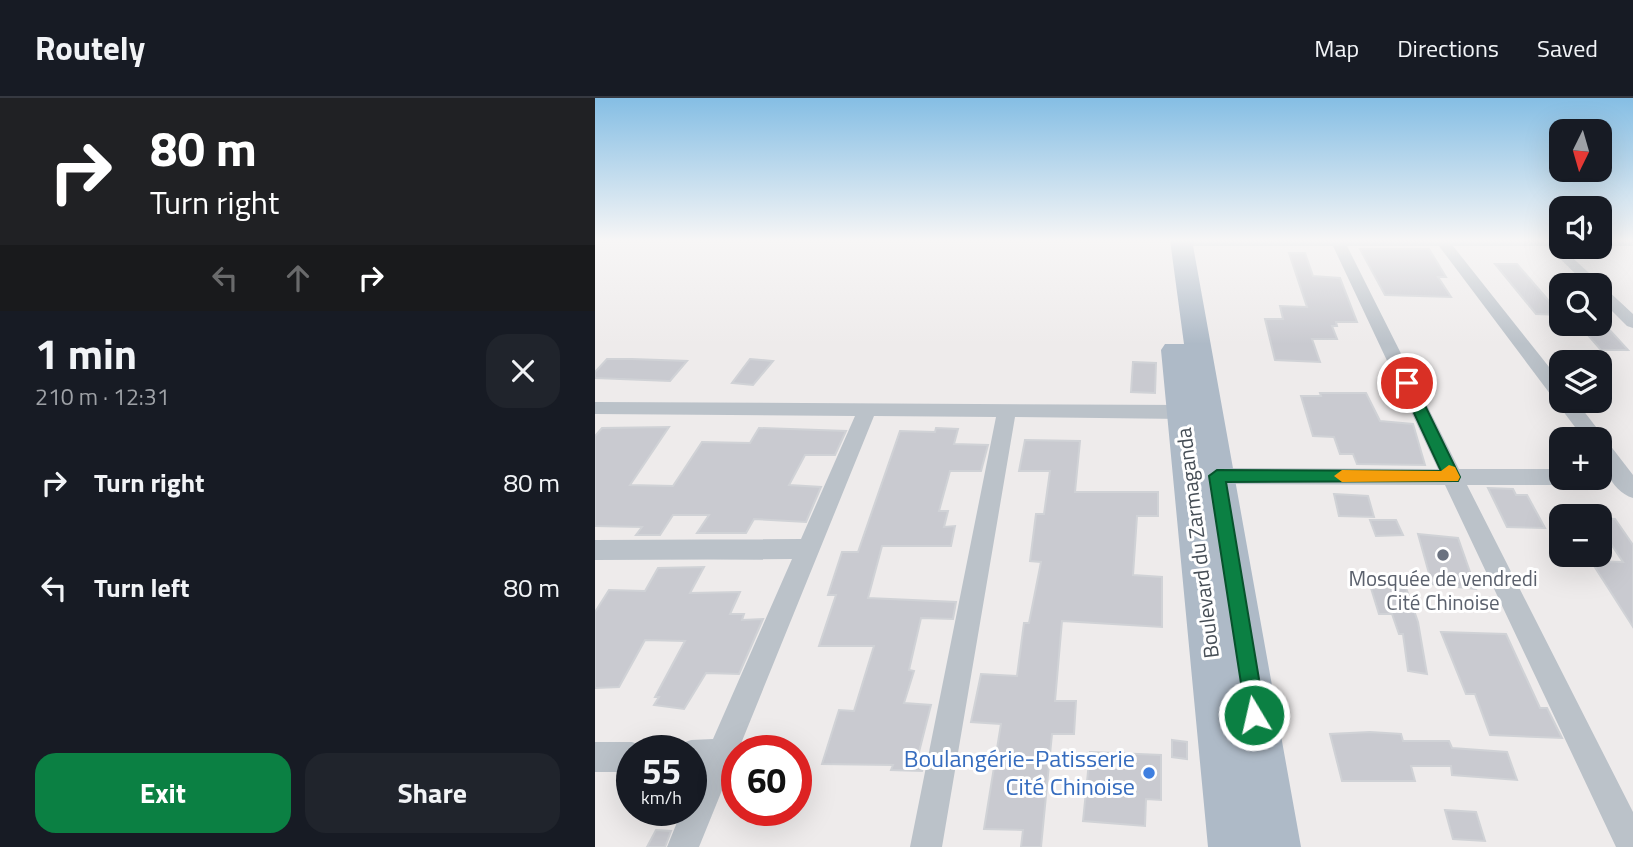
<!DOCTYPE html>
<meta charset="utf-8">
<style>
body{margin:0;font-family:"Titillium Web",sans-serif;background:#20242c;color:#f1f3f6;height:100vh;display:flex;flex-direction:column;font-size:26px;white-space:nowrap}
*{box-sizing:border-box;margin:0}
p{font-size:23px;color:#9ea1a6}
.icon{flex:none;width:38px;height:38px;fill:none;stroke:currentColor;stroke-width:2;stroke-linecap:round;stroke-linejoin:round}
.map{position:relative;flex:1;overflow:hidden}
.side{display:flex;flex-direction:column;background:#171b24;width:595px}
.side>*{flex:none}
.hud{background:#202124;color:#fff;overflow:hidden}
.needle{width:46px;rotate:185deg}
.tools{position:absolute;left:954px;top:21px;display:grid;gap:14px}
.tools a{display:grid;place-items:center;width:63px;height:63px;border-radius:14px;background:#171b24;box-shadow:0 7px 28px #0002;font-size:35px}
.speed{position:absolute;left:21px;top:637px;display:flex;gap:14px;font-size:35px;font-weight:700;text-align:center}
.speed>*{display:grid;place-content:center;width:91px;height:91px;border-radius:50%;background:#171b24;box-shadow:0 7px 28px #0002;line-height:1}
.speed small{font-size:18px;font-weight:400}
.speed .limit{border:10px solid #d22;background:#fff;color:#111}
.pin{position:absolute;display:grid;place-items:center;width:60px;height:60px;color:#fff;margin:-30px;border:4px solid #fff;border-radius:50%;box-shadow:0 2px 7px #0007}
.me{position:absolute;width:77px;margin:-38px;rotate:351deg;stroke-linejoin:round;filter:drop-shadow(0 0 5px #0008)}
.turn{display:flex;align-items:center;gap:24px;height:147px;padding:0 35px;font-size:32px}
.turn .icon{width:91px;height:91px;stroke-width:2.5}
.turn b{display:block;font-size:49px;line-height:60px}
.lanes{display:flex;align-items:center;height:66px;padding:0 35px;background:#0003;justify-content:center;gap:35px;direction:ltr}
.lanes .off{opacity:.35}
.round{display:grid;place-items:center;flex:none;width:74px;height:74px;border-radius:21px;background:#20242c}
.summary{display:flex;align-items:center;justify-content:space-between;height:119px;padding:0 35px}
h1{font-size:42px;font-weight:700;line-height:52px}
.action{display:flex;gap:14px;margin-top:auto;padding:14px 35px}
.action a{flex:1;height:80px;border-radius:21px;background:#0b8043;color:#fff;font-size:28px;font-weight:700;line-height:80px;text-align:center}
.action a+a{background:#20242c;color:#f1f3f6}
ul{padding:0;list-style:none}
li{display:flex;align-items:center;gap:21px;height:105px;padding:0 35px}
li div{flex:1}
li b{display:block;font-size:26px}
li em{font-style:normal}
header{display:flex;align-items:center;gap:42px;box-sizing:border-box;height:98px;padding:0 35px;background:#171b24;border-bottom:2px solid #363941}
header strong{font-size:33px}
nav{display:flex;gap:38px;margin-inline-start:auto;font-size:24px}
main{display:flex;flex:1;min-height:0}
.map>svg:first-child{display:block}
.building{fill:#c9cad0;stroke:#d0d2d6;stroke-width:2}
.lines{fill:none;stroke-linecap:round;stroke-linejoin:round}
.street{fill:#bbc2c9;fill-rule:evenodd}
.primary{fill:#aebac7;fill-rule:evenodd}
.route{fill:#0b8043;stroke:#07532c;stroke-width:2}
.slow{fill:#f59e0b}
.worship-dot{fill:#6b7280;stroke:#fff;stroke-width:2.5}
.shop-dot{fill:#3f7fe0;stroke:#fff;stroke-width:2.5}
.labels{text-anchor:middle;stroke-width:6;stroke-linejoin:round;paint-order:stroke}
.street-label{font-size:21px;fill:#464e56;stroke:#fff}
.worship-label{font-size:21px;fill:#5b616d;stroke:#fff}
.near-shop-label{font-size:24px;fill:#366cbe;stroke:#fff;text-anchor:end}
</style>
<header>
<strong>Routely</strong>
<nav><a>Map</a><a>Directions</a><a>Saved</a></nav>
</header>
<main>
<section class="side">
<div class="hud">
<div class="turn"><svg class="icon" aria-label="right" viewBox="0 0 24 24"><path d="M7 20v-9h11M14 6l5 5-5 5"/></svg><div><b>80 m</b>Turn right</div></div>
<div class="lanes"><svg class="icon off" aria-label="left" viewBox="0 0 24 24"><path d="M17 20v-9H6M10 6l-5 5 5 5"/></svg><svg class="icon off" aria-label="ahead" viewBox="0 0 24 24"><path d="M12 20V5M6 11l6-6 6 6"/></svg><svg class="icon" aria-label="right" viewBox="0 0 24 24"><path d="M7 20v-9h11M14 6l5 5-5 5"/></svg></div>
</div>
<div class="summary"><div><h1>1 min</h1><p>210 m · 12:31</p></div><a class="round"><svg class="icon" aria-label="close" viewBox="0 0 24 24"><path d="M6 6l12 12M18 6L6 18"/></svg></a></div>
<ul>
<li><svg class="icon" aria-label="right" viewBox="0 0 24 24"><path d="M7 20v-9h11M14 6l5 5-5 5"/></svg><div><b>Turn right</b></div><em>80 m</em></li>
<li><svg class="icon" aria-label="left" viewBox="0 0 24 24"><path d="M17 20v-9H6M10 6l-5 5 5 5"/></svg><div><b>Turn left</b></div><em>80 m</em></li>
</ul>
<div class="action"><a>Exit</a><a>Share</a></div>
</section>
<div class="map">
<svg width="1038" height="749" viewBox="0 0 1038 749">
<rect width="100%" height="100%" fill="#eeebeb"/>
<g class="building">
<path d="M765,151H834L851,179H843L856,199L790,197Z"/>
<path d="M694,155H710L718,178L745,180L762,224H741L742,228H737L742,241H717L725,264L680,262L670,221H688L685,208L712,209Z"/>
<path d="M900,166H922L966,217L941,216Z"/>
<path d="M985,228H1011L1033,252H1006Z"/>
<path d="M12,261H37L92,263L75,283L0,280V274Z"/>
<path d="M155,261L178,263L158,287L137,285Z"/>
<path d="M538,264L561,265L560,295L536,294Z"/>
<path d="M725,295H771L785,323L818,326L830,367L762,366L758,356H745L739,339L718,338L706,298H726Z"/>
<path d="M74,329L35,387L78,388L107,344L155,345L164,330L251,333L240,357H210L194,387L226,389L211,424L159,421L151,435H102L114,417H78L65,437H41L47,429L0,428V338L7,330Z"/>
<path d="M341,330L363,331L359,346L393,347L386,373H355L344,413H353L349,429L360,428L356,448H287L273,500L361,504L358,521L326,520L314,572L319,573L309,605L336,607L323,658H331L327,673L296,672L298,667L227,666L244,612L259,613L279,548H224L241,497H233L247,454H263L305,333L340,334Z"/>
<path d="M430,342L485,343L480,394H563V418H542L538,477L567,479V529L467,523L460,603H481L479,636H457L446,749H426L428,732L389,731L406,626L376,624L386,576L422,578L429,525H434L446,464L435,463L441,416H449L455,373H424Z"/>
<path d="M893,390L918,391L921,397H932L950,430L912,429Z"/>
<path d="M739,396L773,398L779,419L744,418Z"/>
<path d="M1004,420L1020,421L1038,447V529L996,463L1028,464L1004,428Z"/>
<path d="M775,422H801L808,437L781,438Z"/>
<path d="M823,436L863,440L881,491L837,486Z"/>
<path d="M109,469L95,495L145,494L135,516H149L147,522L168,521L144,576L111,575L89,611L59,607L64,599H60L90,543L50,542L24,589L0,590V514L14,492L50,493L63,470Z"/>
<path d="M775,487H810L823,524L832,576L813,573L808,536H804L797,516H784Z"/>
<path d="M846,534L911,536L945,610H952L967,640L895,637L880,596H871Z"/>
<path d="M775,634L806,636L808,643H854L857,650L912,654L922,682L857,677L856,668H816L820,683H747L735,636Z"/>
<path d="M577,642L592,644V661L577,659Z"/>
<path d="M495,654L566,657V702L551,701L550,728L488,723Z"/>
<path d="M850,712L881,714L890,743L858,741Z"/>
<path d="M61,732L76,733L70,749H52Z"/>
</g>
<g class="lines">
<g class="street">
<path d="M581,142H966V149L1038,216V230L1032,228L1004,200V187H992L952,148H858L966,284V303H981L1038,377V400C1015,393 1004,362 1004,341H989L844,148H752L864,371H966V380H976L966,387H872L1038,714V749H1021L850,387L622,386L615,384L611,378L615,372L622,370L843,371L738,148H586L581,147Z"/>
<rect x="1004" y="142" width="34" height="6"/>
<path d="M0,304L588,307L598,314L588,321L420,319L347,749H315L401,319L279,318L104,749H72L87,712H96V692L105,672H96V653H83L85,646L96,642L118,641L197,461L0,462V442L206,441L260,318L0,316Z"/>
<path d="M0,644H37L48,648L49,653H37V674H0Z"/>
</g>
<path class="primary" d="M575,142H597L706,749H613L566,252L570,246H589Z"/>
</g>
<linearGradient id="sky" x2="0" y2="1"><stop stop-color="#85bee4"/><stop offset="0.58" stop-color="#f7f6f6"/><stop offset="1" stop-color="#f7f6f6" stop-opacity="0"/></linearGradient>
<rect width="1038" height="246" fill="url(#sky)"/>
<path class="route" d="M812,281L819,285L865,379L863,383L631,384L670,617L667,624L659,627L652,624L614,378L622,372L846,373L805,285Z"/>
<path class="slow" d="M854,367L860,369L865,379L863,383L747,384L739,378L747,372L846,373Z"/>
<circle class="worship-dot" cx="848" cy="457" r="7"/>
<circle class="shop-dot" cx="554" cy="675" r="7"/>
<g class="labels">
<g class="street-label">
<text transform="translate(603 445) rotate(-97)" y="7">Boulevard du Zarmaganda</text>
</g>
<g class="worship-label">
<text x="848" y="488">Mosquée de vendredi<tspan x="848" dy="24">Cité Chinoise</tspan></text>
</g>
<g class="near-shop-label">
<text x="540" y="669">Boulangérie-Patisserie<tspan x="540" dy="28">Cité Chinoise</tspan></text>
</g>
</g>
</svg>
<div class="tools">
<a><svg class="needle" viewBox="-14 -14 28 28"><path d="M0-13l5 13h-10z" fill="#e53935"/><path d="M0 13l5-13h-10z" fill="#9ea1a6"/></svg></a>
<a><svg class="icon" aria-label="sound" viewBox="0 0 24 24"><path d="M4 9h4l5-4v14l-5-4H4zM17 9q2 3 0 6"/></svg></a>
<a><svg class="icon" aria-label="search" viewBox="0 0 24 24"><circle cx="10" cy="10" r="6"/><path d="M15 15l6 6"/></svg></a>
<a><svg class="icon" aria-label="layers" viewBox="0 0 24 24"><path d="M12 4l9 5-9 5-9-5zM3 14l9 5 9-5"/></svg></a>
<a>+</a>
<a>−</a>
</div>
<div class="speed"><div>55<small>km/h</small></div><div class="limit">60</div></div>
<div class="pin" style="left:812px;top:285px;background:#d93025"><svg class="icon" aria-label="arrive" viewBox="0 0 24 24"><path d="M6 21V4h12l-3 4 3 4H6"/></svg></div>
<svg class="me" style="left:659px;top:617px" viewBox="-20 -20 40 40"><circle r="17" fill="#0b8043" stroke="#fff" stroke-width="3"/><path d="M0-11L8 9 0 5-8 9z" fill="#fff"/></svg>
</div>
</main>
